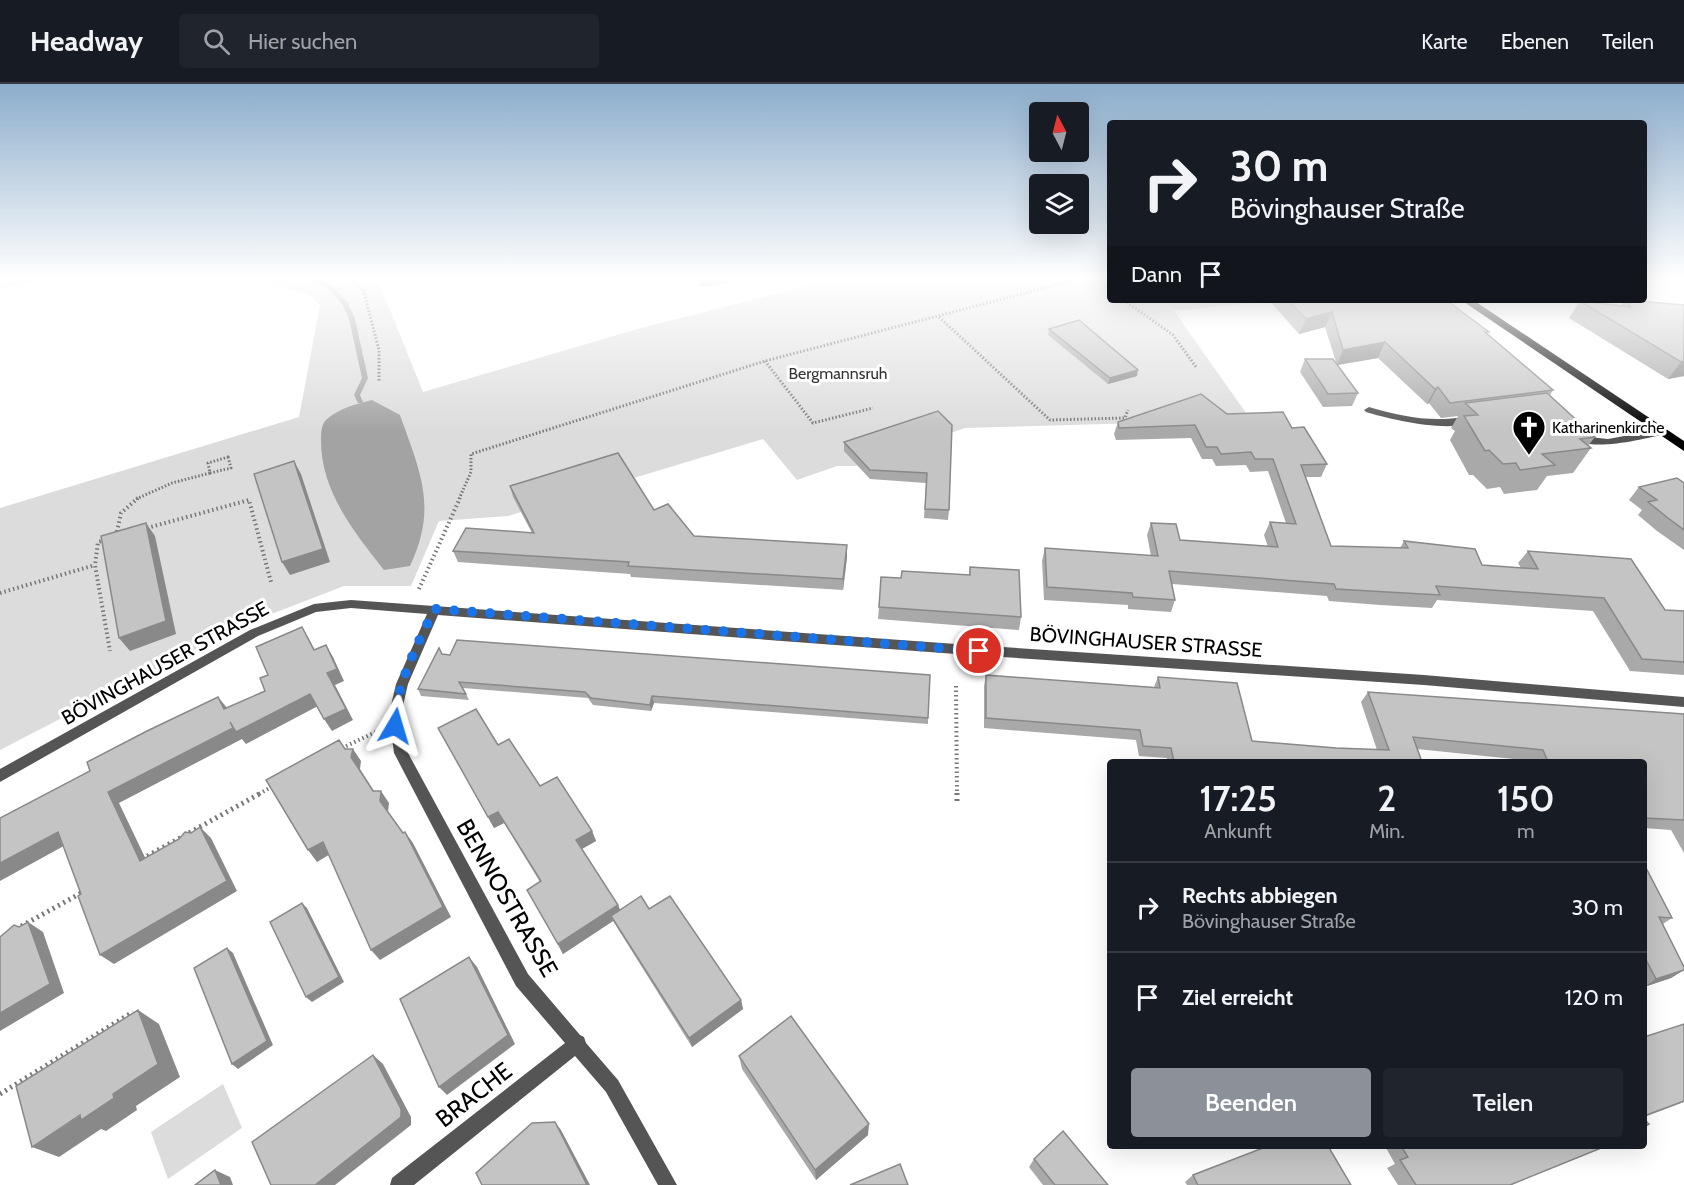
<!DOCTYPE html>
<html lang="de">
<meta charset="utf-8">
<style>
body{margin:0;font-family:Cabin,sans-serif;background:#20242c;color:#f1f3f6;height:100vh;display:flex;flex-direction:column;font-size:22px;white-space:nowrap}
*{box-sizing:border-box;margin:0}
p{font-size:20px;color:#9ea1a6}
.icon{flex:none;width:33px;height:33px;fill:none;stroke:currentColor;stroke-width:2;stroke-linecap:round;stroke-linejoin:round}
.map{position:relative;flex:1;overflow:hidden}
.details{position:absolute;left:1107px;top:675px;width:540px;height:390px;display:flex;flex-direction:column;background:#171b24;border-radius:6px;box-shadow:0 6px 24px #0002}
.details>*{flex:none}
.guide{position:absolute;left:1107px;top:36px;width:540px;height:183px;border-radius:6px;box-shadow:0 6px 24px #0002;background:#171b24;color:#f1f3f6;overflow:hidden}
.needle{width:39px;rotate:353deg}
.controls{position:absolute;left:1029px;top:18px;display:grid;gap:12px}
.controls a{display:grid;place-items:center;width:60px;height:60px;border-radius:6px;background:#171b24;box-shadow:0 6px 24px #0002;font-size:30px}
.pin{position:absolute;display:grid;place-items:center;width:51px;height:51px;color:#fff;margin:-26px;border:3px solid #fff;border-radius:50%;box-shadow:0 2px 6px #0007}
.me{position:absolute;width:66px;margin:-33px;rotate:7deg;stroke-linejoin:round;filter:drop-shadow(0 0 4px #0008)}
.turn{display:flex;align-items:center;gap:21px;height:126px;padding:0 24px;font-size:27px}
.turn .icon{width:78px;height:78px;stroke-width:2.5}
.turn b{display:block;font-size:42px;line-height:51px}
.then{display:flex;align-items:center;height:57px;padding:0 24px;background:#0003;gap:12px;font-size:22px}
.eta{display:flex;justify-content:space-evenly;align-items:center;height:102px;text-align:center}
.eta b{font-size:36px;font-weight:600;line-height:42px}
.button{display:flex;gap:12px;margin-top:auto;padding:12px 24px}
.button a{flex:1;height:69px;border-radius:6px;background:#8c9099;color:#fff;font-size:24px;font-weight:600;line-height:69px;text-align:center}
.button a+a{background:#20242c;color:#f1f3f6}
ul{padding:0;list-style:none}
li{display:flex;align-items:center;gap:18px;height:90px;padding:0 24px;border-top:2px solid #363941}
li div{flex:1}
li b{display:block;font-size:22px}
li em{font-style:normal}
header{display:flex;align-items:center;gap:36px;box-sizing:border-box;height:84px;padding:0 30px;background:#171b24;border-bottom:2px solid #363941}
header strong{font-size:28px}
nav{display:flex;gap:33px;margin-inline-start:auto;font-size:21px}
.search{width:420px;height:54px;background:#20242c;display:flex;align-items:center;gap:15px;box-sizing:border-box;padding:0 21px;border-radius:6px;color:#9ea1a6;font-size:22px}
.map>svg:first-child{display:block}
.green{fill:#dcdcdc}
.water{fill:#a3a3a3}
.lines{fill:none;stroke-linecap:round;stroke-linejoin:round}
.stream{fill:#a3a3a3;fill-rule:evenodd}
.path-far2{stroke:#777;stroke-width:3;stroke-dasharray:1.5 2;stroke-linecap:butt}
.path-far1{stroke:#777;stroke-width:4;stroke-dasharray:1.5 3;stroke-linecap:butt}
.path{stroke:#777;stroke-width:5;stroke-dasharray:2 4;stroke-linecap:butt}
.service{fill:#555;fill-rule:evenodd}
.minor{fill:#555;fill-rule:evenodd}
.primary{fill:#000;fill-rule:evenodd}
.wall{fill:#a9a9a9}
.shaded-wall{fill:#898989}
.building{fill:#c4c4c4;stroke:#898989;stroke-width:1.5}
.route{stroke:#1a73e8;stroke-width:10;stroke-dasharray:0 18}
.labels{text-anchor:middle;stroke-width:6;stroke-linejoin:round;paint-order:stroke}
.far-park-label{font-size:16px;fill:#333;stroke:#fff}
.far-poi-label{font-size:16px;fill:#000;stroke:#fff;text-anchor:start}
.street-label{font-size:20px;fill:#000;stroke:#fff}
.near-street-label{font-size:24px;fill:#000;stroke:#fff}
</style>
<header>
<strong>Headway</strong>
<div class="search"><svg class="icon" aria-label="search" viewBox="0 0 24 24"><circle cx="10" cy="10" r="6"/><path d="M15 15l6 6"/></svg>Hier suchen</div>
<nav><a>Karte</a><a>Ebenen</a><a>Teilen</a></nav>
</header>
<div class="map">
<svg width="1684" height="1101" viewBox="0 0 1684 1101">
<rect width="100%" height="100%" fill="#fff"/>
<g class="green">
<path d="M0,193H75L0,204Z"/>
<path d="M251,193H372L382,206L423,308L641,244L843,193H1110V216H1281L1174,227L1251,336L965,344L855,382H837L797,396L763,355L508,432L439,437L411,502H344L238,543L0,666V424L299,333L320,221L309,211Z"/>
<path d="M223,1000L242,1044L168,1095L151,1048Z"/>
</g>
<path class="water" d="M372,316L400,331C420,388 438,423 410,482L384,486C354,448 321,407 321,357C321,350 321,341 326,336C339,324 356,320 372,316Z"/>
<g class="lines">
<path class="stream" d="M307,193H314L333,203L348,219L355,235L368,294L360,311L363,318L362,319H358L354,311L362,294L349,235L342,220L329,205Z"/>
<g class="path-far2">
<path d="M343,193L363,205L379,266V298"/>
<path d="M1092,193L1110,206"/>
<path d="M1124,216L1173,251L1196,283"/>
<path d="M939,233L1050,336L1125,334L1128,326"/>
<path d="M765,277L813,339L873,324"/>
<path d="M228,373L231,384L210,389L208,379Z"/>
<path d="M136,415L172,399L210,389"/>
<path d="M459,415L471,388V370L765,277L1087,193"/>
</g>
<g class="path-far1">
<path d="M147,444L249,416L271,498"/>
<path d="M116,452L121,429L138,414"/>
<path d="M105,456L98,458L95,481L110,567"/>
<path d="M419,505L460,414"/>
<path d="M0,509L95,481"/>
<path d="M956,602L957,710"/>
<path d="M342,664L378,647"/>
<path d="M259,710L275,701"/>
</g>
<g class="path">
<path d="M957,709V721"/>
<path d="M142,775L261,709"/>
<path d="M16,845L83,808"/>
<path d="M0,1010L133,928"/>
</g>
<g class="service">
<path d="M1369,323C1394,330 1418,336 1444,335C1453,335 1468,331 1476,336C1455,351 1389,335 1366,328L1364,326Z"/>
<path d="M1662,345L1665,346V350C1644,355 1592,368 1574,355L1579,352L1608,355Z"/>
</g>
<path class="minor" d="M351,516L956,560L1424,591L1684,613V623L1424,601L956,570L438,531L408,600L401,630L408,669L528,890L580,951L584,953L586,959L618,996L677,1101H658L606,1008L575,972L414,1101H390L392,1094L565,959L516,902L394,669L389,630L396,600L427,530L351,524L316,528L258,552L0,698V685L250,546L314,520Z"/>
<path class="primary" d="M1461,216H1473L1684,357V367Z"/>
</g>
<g class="wall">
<path d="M695,193H727L728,199L701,203Z"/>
<path d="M1269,216H1446L1553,306L1550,311L1595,353L1588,362L1591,364L1573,389L1547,392L1537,406L1504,410L1500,403L1487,405L1473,391H1469L1450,356L1455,347L1451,344L1458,332L1441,334L1429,319L1427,320L1378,274L1337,281L1358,309L1352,322L1323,323L1300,288L1305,275L1336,278L1325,243L1299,250Z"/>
<path d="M1625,216H1634L1684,221V292L1668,295L1569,234L1580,217L1621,222Z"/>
<path d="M1049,245L1137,292L1108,300L1048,251Z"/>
<path d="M938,327L949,426L948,436L924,434L926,399L870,395L844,367V358Z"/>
<path d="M1227,330L1292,344L1327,380L1321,393H1306L1331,462L1400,464L1404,457L1482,481L1521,484L1518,479L1528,467L1665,526L1684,527V591L1630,587L1593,527L1437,516L1432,524L1380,521L1329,517L1327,512L1172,500L1175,516L1171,528L1128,525V521L1044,516L1042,477L1045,464L1151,472L1147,451L1151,439L1180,456L1268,463L1264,451L1270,438L1286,439L1268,387L1250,388L1246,381L1216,382L1212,375H1202L1191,354L1116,356L1114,350L1118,338Z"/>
<path d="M1684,399V466L1657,447L1638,431L1642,426L1629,416L1639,403Z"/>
<path d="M510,402L654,426L694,452L847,461V473L843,506L631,493L630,490L458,478L453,467L532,449L513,413Z"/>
<path d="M970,483L1021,533L1019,546L878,535L879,523L901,494L969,491Z"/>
<path d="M442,570L928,634V640L654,619L651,627L593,621L588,614L463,604L469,616L421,612L418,605Z"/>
<path d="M986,591L1154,603L1158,593L1252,657L1336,664L1377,666L1361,618L1368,608L1684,630V769L1671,746L1644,744V678H1533V677L1417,665L1422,678H1167V674L1139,672L1136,656L984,644V602Z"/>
<path d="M438,644L498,661L540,702L592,747L596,757L582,765L618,821L620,826L649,825L741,916L743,925L692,963L613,837L563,870L527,806L540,798L504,739L494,744Z"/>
<path d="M1644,780L1672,834L1663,840L1684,886L1671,894L1644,903Z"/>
<path d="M739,972L868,1051L816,1096L742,985Z"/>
<path d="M1385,1062H1607L1511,1101H1398L1387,1084L1395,1080Z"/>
<path d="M1034,1075L1108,1101H1043L1029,1083Z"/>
<path d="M1193,1091L1351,1101H1187L1185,1098Z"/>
</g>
<g class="shaded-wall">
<path d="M629,193H654L630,198Z"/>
<path d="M727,193L728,199L701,203L700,197Z"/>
<path d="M1332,228L1325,243L1299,250L1306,235Z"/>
<path d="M1385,258L1378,274L1337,281L1343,266Z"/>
<path d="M1684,277V292L1668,295L1681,278Z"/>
<path d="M1138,286L1137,292L1108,300L1110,294Z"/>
<path d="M1438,303L1429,319L1427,320L1435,305Z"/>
<path d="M294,377L301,390L330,478L290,491L282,478Z"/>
<path d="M146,439L155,452L176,550L130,567L119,554Z"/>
<path d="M847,461V473L843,506V495Z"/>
<path d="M302,543L309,555L321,578L314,566Z"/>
<path d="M326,561L333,573L344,597L335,601L353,636L332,647L324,635L327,589Z"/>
<path d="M310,610L318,622L246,660L242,655L119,719L152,788L140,777L108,708L233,644Z"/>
<path d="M652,612L654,619L651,627L650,621Z"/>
<path d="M218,613L228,625H224Z"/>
<path d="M353,665L361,677L360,685L380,716L381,707L389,719L388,728L351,673Z"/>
<path d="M498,728L504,739L494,744L488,733Z"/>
<path d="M200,743L211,754L237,807L114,880L100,871Z"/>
<path d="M592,747L596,757L580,766L576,756Z"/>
<path d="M58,748L71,758L0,797V779Z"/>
<path d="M405,748L413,759L451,833L380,876L371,866Z"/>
<path d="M323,758L332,769L317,778L308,766Z"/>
<path d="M302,819L307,824L344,898L312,918L306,913Z"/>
<path d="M618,821L622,831L611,832L613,837L563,870L558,860Z"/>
<path d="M28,838L43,848L64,909L0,947V929Z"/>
<path d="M227,864L233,869L273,961L238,985L232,980Z"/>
<path d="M469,873L477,883L515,960L447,1011L439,1003Z"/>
<path d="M1684,886L1671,894L1644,903L1656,895Z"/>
<path d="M741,916L743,925L692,963L689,954Z"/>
<path d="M138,926L159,940L180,993L136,1022L137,1026L106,1047L101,1045L59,1073L32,1063L113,1010Z"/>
<path d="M373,971L383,980L411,1033V1041L335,1101H315Z"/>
<path d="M1684,1017V1018L1644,1033V1032Z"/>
<path d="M555,1038L561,1046L590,1101H587Z"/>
<path d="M869,1040L868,1051L816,1096L815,1086Z"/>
<path d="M215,1086L230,1093L233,1101H221Z"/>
</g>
<g class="building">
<path d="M698,193H726L700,197Z"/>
<path d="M1288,216H1446L1489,248H1485L1553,306L1450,319L1438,303L1435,305L1385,258L1343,266L1332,228L1306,235Z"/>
<path d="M1626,216L1684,221V277L1681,278L1580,217L1631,223Z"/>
<path d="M1079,236L1138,286L1110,294L1049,245Z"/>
<path d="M1305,275H1333L1358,309L1328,310Z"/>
<path d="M1547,309L1595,353L1580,355L1591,364L1542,370L1555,381L1520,386L1516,379L1503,380L1489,366L1485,367L1464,332L1478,331L1465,319Z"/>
<path d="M1201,310L1227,330L1283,328L1292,344L1304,343L1327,380L1301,381L1331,462L1408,464L1404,457L1475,465L1482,481L1538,485L1528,467L1631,475L1665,526L1684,527V578L1642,575L1604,514L1436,502L1440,511L1387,508L1336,505L1334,500L1169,487L1175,516L1133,513L1132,509L1047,503L1045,464L1158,472L1151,439L1176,440L1180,456L1278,463L1270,438L1296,440L1273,375H1255L1251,368L1221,370L1217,363H1206L1195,341L1119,344L1118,338Z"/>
<path d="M938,327L952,341L949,426L925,425L927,389L870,386L844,358Z"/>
<path d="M618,369L654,426L668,420L694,452L847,461L843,495L628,482L629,478L453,467L466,444L534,449L510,402Z"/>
<path d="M294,377L323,465L282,478L254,390Z"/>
<path d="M1677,394L1684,399V446L1668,434L1648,418L1657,416L1639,403Z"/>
<path d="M146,439L166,537L119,554L101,452Z"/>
<path d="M970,483L1019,486L1021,533L879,523L881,493L901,494L902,487L970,491Z"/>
<path d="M302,543L314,566L326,561L337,585L327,589L346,625L324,635L310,610L236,648L230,638L233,644L108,708L140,777L179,755L185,748L191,749L200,743L227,797L100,871L78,812L81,810L58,748L0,779V734L90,687L87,678L147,647L218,613L224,625L265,607L260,594L268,591L256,563Z"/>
<path d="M457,556L930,591L928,634L652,612L650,621L591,614L585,608L459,598L466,610L418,605L439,564L442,570L450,571Z"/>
<path d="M986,591L1160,604L1158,593L1237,599L1252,657L1336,664L1389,666L1368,608L1684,630V737V736L1644,734V678H1548L1543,666L1413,653L1422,678H1174L1171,664L1143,662L1140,646L986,634Z"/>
<path d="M476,625L498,661L509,655L540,702L557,693L592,747L576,756L618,821L558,860L527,806L541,797L498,728L488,733L438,644Z"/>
<path d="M339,656L345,665H353L351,673L373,707H381L380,717L403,749L405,748L443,823L371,866L323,758L308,766L266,696Z"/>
<path d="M1644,780L1672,834L1659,833L1684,883V886L1656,895L1644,872Z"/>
<path d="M641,812L649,825L670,812L741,916L689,954L611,832Z"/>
<path d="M302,819L339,893L306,913L270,838Z"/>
<path d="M28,838L50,900L0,929V853L14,841L19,843Z"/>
<path d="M227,864L267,957L232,980L194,884Z"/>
<path d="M469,873L508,951L439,1003L400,915Z"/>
<path d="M138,926L158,980L113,1010L114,1014L81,1036L80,1031L32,1063L16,1002Z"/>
<path d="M791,932L869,1040L815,1086L739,972Z"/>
<path d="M1684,940V1017L1644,1032V953Z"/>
<path d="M373,971L401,1025V1033L315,1101H271L252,1058Z"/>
<path d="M1644,1035L1649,1040L1644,1043Z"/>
<path d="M555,1038L587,1101H482L476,1089L532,1039Z"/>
<path d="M1063,1047L1108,1101H1055L1034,1075Z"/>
<path d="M1268,1062H1328L1351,1101H1198L1193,1091Z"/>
<path d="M1401,1062H1606L1510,1101H1416L1400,1076L1408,1073Z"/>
<path d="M900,1080L908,1101H850Z"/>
<path d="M215,1086L221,1101H195Z"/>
</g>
<linearGradient id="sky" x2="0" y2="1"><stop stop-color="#8cadcc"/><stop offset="0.56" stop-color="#fff"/><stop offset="1" stop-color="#fff" stop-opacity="0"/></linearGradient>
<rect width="1684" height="347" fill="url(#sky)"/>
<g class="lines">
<path class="route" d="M395,642C394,606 418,557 435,525L979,567"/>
</g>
<defs>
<g id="church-pin" transform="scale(1.725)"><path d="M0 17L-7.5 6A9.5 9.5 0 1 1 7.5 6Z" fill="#000" stroke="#fff"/><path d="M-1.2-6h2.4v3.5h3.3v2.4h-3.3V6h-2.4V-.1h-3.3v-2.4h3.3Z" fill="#fff"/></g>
</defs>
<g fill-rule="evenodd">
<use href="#church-pin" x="1529" y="343"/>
</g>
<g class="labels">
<g class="far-park-label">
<text x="838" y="295">Bergmannsruh</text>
</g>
<g class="far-poi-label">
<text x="1552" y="349">Katharinenkirche</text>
</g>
<g class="street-label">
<text transform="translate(1146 558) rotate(4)" y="7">BÖVINGHAUSER STRASSE</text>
<text transform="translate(165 579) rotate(-29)" y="7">BÖVINGHAUSER STRASSE</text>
</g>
<g class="near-street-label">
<text transform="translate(507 814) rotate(60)" y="8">BENNOSTRASSE</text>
<text transform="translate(474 1011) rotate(-38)" y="8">BRACHE</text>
</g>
</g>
</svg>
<div class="controls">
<a><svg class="needle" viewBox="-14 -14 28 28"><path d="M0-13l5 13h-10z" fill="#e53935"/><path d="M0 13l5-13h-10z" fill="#9ea1a6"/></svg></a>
<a><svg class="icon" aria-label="layers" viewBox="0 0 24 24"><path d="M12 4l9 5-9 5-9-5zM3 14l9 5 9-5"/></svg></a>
</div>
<div class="pin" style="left:979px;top:567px;background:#d93025"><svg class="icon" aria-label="arrive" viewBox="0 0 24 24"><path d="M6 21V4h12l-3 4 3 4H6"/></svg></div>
<svg class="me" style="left:395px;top:642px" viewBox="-20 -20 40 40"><path d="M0-17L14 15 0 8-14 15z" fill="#1a73e8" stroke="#fff" stroke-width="4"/></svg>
<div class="guide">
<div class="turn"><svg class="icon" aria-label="right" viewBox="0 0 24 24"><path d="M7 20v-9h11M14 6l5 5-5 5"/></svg><div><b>30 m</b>Bövinghauser Straße</div></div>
<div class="then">Dann<svg class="icon" aria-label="arrive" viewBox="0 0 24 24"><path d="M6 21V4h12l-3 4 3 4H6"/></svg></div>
</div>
<section class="details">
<div class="eta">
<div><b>17:25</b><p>Ankunft</p></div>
<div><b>2</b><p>Min.</p></div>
<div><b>150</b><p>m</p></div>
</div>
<ul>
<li><svg class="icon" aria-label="right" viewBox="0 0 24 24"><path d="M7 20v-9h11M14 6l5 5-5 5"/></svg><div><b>Rechts abbiegen</b><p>Bövinghauser Straße</p></div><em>30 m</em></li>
<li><svg class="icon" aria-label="arrive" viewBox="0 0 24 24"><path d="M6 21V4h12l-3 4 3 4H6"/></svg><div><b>Ziel erreicht</b></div><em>120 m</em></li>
</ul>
<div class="button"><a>Beenden</a><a>Teilen</a></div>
</section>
</div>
